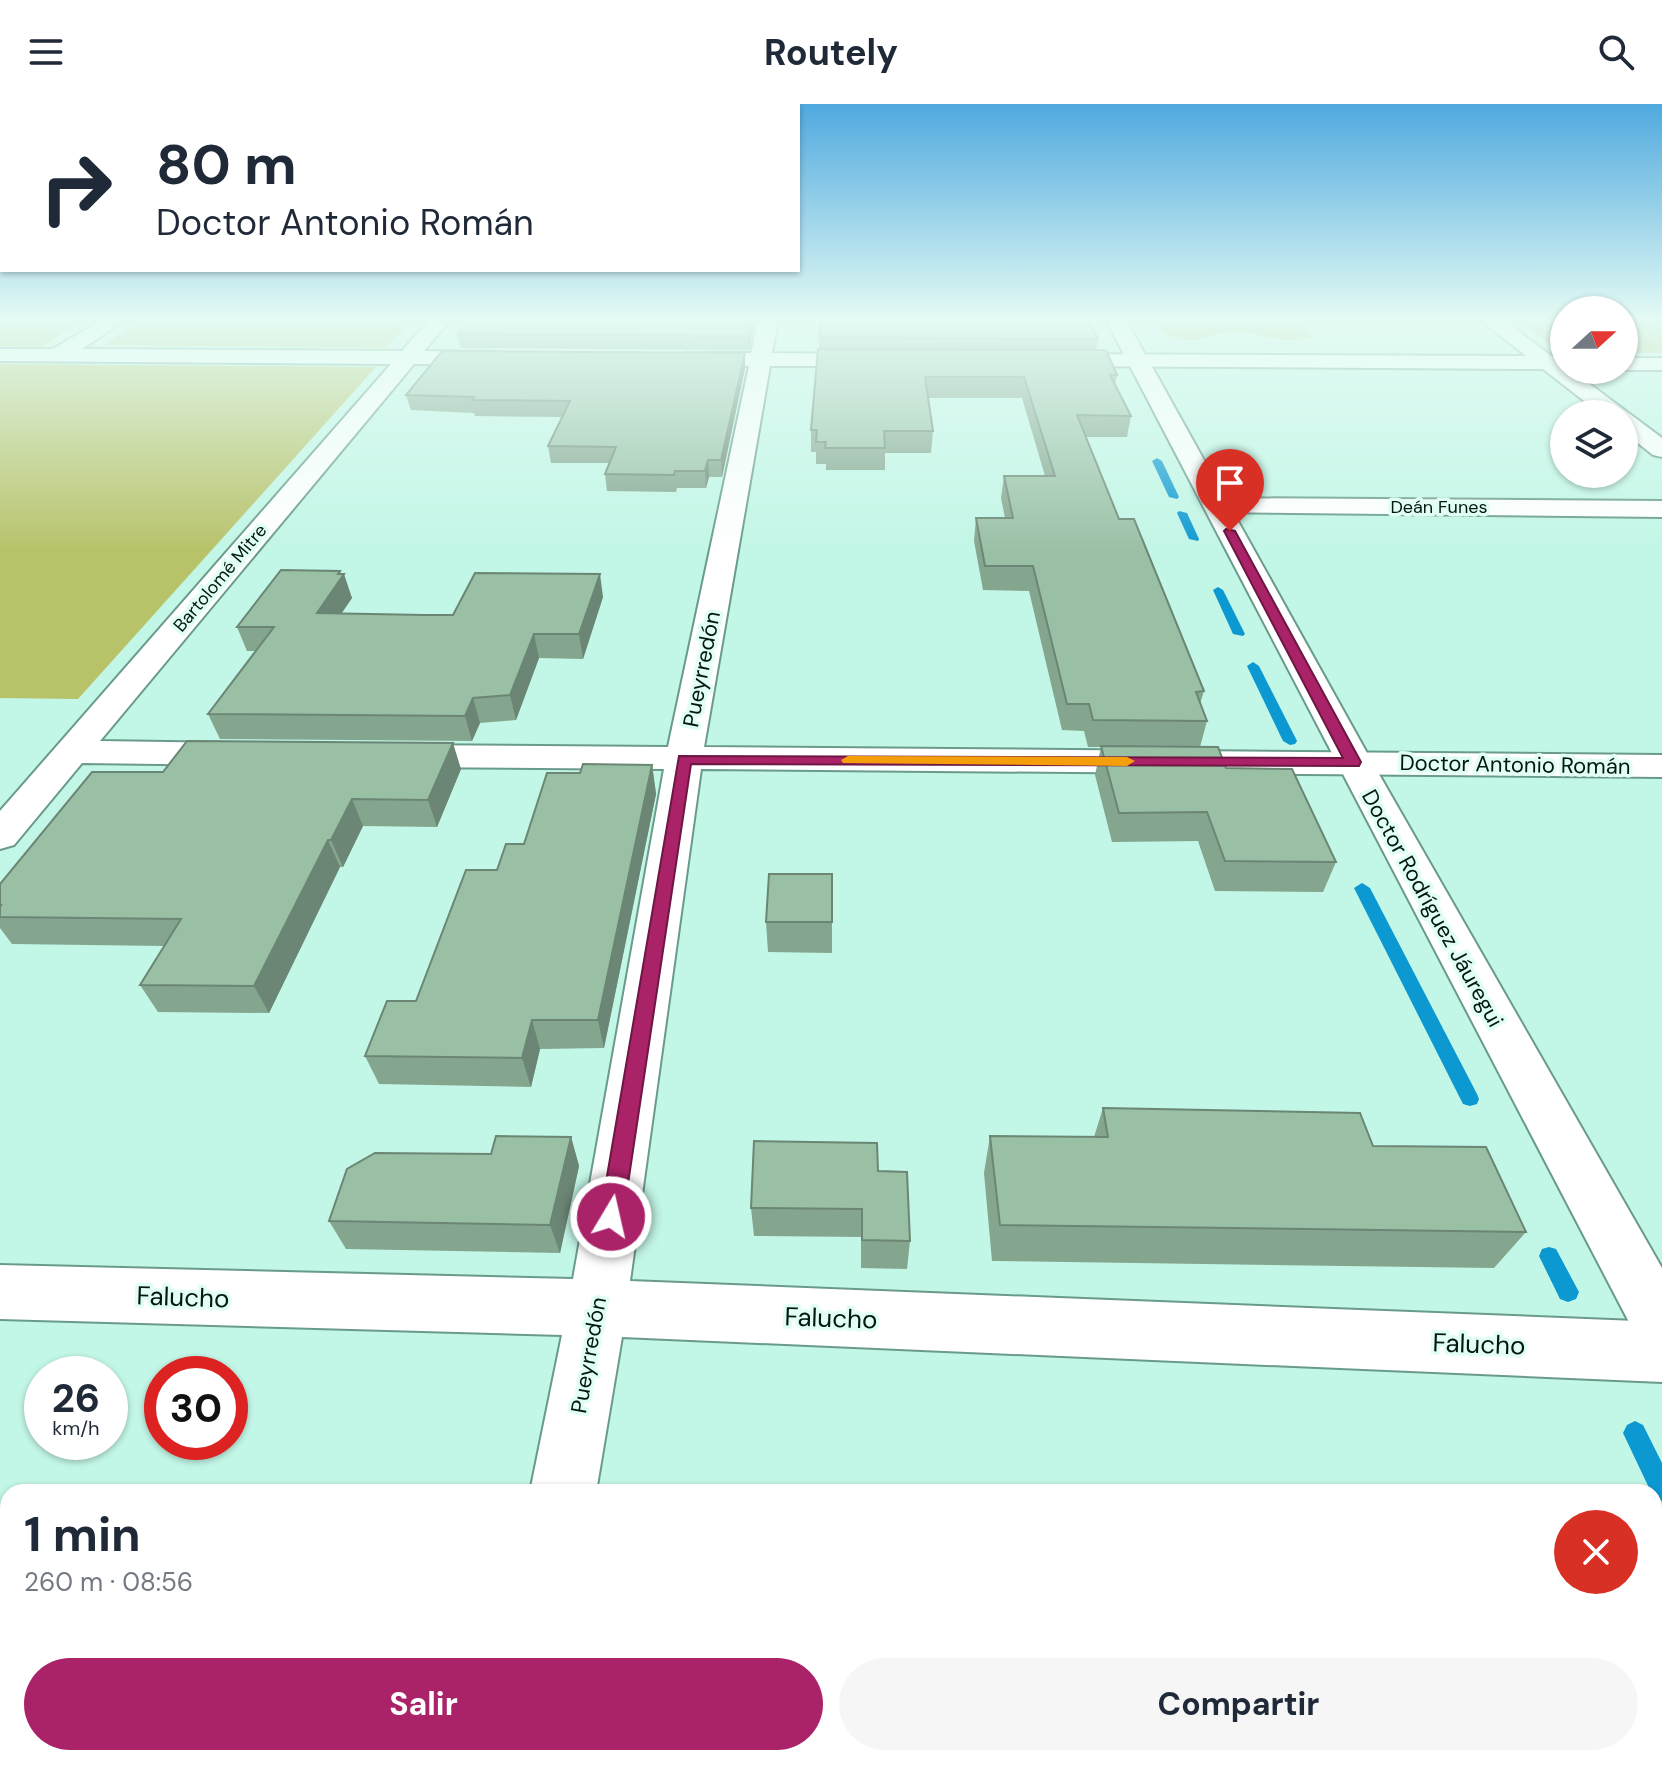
<!DOCTYPE html>
<html lang="es">
<meta charset="utf-8">
<style>
body{margin:0;font-family:"DM Sans",sans-serif;background:#f6f6f7;color:#1f2937;height:100vh;display:flex;flex-direction:column;font-size:30px;white-space:nowrap}
*{box-sizing:border-box;margin:0}
p{font-size:26px;color:#747a83}
.icon{flex:none;width:44px;height:44px;fill:none;stroke:currentColor;stroke-width:2;stroke-linecap:round;stroke-linejoin:round}
.map{position:relative;flex:1;overflow:hidden}
.side{position:absolute;left:0px;top:1380px;width:1662px;height:282px;display:flex;flex-direction:column;background:#fff;border-radius:24px 24px 0 0;box-shadow:0 2px 6px #0004}
.side>*{flex:none}
.hud{position:absolute;left:0px;top:0px;width:800px;height:168px;box-shadow:0 2px 6px #0004;background:#fff;color:#1f2937;overflow:hidden}
.needle{width:52px;rotate:69deg}
.fabs{position:absolute;left:1550px;top:192px;display:grid;gap:16px}
.fabs a{display:grid;place-items:center;width:88px;height:88px;border-radius:50%;background:#fff;box-shadow:0 2px 6px #0004;font-size:40px}
.speed{position:absolute;left:24px;top:1252px;display:flex;gap:16px;font-size:40px;font-weight:700;text-align:center}
.speed>*{display:grid;place-content:center;width:104px;height:104px;border-radius:50%;background:#fff;box-shadow:0 2px 6px #0004;line-height:1}
.speed small{font-size:20px;font-weight:400}
.speed .limit{border:12px solid #d22;background:#fff;color:#111}
.pin{position:absolute;display:grid;place-items:center;width:68px;height:68px;color:#fff;margin:-82px -34px;border-radius:50% 50% 50% 0;rotate:-45deg;box-shadow:0 0 8px #0007}
.pin .icon{rotate:45deg}
.me{position:absolute;width:88px;margin:-44px;rotate:9deg;stroke-linejoin:round;filter:drop-shadow(0 0 6px #0008)}
.turn{display:flex;align-items:center;gap:28px;height:168px;padding:0 24px;font-size:36px}
.turn .icon{width:104px;height:104px;stroke-width:2.5}
.turn b{display:block;font-size:56px;line-height:68px}
.round{display:grid;place-items:center;flex:none;width:84px;height:84px;border-radius:42px;background:#f6f6f7}
.overview{display:flex;align-items:center;justify-content:space-between;height:136px;padding:0 24px}
h1{font-size:48px;font-weight:700;line-height:60px}
.action{display:flex;gap:16px;margin-top:auto;padding:16px 24px}
.action a{flex:1;height:92px;border-radius:48px;background:#aa2369;color:#fff;font-size:32px;font-weight:700;line-height:92px;text-align:center}
.action a+a{background:#f6f6f7;color:#1f2937}
header{display:flex;justify-content:space-between;align-items:center;height:104px;padding:0 24px;background:#fff;font-size:36px;font-weight:700}
.map>svg:first-child{display:block}
.green{fill:#b8c269}
.lines{fill:none;stroke-linecap:round;stroke-linejoin:round}
.stream{fill:#0c98d1;fill-rule:evenodd}
.minor-casing{stroke:#6a9a8c;stroke-width:4}
.major-casing{stroke:#6a9a8c;stroke-width:4}
.minor{fill:#fff;fill-rule:evenodd}
.major{fill:#fff;fill-rule:evenodd}
.wall{fill:#84a58e}
.shaded-wall{fill:#6b8674}
.building{fill:#99c0a5;stroke:#6b8674;stroke-width:2}
.route{fill:#aa2369;stroke:#6e1744;stroke-width:2}
.slow{fill:#f59e0b}
.labels{text-anchor:middle;stroke-width:7;stroke-linejoin:round;paint-order:stroke}
.far-street-label{font-size:18px;fill:#041712;stroke:#e0fef4}
.street-label{font-size:22px;fill:#041712;stroke:#e0fef4}
.near-street-label{font-size:26px;fill:#041712;stroke:#e0fef4}
</style>
<header><svg class="icon" aria-label="menu" viewBox="0 0 24 24"><path d="M4 6h16M4 12h16M4 18h16"/></svg>Routely<svg class="icon" aria-label="search" viewBox="0 0 24 24"><circle cx="10" cy="10" r="6"/><path d="M15 15l6 6"/></svg></header>
<div class="map">
<svg width="1662" height="1661" viewBox="0 0 1662 1661">
<rect width="100%" height="100%" fill="#c2f6e6"/>
<g class="green">
<path d="M0,216H84L41,243L0,242Z"/>
<path d="M142,216H412L386,244L104,241Z"/>
<path d="M1150,216L1191,218L1301,216L1312,232C1286,243 1259,228 1233,228C1215,228 1204,238 1185,236C1177,235 1162,231 1157,224C1155,220 1154,217 1150,216Z"/>
<path d="M1518,216H1564V248H1561Z"/>
<path d="M1624,216H1662V249L1624,248Z"/>
<path d="M0,260L376,263L78,595L0,594Z"/>
</g>
<g class="lines">
<g class="stream">
<path d="M1157,354L1162,357L1179,393L1177,395L1169,393L1152,357Z"/>
<path d="M1179,407L1187,409L1199,435L1198,437L1189,435L1177,409Z"/>
<path d="M1218,483L1223,486L1245,530L1243,532L1233,530L1213,486Z"/>
<path d="M1253,558L1259,562L1297,637L1295,640L1290,641L1283,637L1247,562Z"/>
<path d="M1362,779L1370,784L1477,990L1479,995L1477,1000L1470,1002L1463,1000L1354,784Z"/>
<path d="M1549,1143L1556,1145L1579,1188L1576,1195L1568,1198L1560,1195L1539,1152L1542,1145Z"/>
<path d="M1635,1317L1643,1321L1662,1359V1397L1654,1394V1388H1651L1623,1329L1627,1321Z"/>
</g>
<g class="minor-casing">
<g id="minor">
<path d="M102,216H125L82,245L402,247L430,216H450L424,247L498,248L508,254L498,260H414L100,637L236,639L249,642L254,650L249,658L236,661L82,659L14,741L0,745V707L391,260L0,257V245H53Z"/>
<path d="M758,216H778L772,249L878,250L888,256L878,262H770L704,643L1662,651V673L701,665L630,1177L1662,1218V1278L622,1233L596,1388H530L562,1231L0,1215V1161L573,1175L664,665L396,663L383,660L378,652L383,644L396,641L668,643L749,262L686,261L676,255L686,249H751Z"/>
<path d="M1481,216H1503L1553,253H1564V266H1571L1662,334V353L1653,351L1624,328V310H1601L1543,265L1050,262L1040,256L1050,250L1526,252Z"/>
<path d="M1624,254H1662V266H1623Z"/>
<path d="M1216,394L1662,397V413L1207,408L1203,402L1207,396Z"/>
<path d="M476,1654H554L553,1661H475Z"/>
</g>
</g>
<g class="major-casing">
<path id="major" d="M1106,216H1126L1372,658L1662,1164V1250L1641,1241Z"/>
</g>
<use href="#minor" class="minor"/>
<use href="#major" class="major"/>
</g>
<g class="wall">
<path d="M755,216L749,246L460,244L457,230Z"/>
<path d="M819,233L1098,235L1096,246L1117,271L1115,281L1131,312L1127,333H1086L1119,415L1204,587L1200,600L1207,617L1200,643L1336,758L1323,788L1215,787L1198,737L1112,738L1095,671L1101,643H1088L1084,627L1062,626L1029,487L983,486L974,437L976,414H1005L1001,394L1004,372H1045L1022,294H928L933,327L931,349H885V366H826V360H816V348H811V326L819,245Z"/>
<path d="M745,249V264L722,373H709L706,384H677L676,388L607,387L605,370L609,359H551L548,342L562,313L475,312L474,309L411,306L406,291Z"/>
<path d="M341,470L352,494L341,510L453,511L603,493L583,555L539,554L516,616L480,619L472,637L220,635L208,610L256,547H247L237,523Z"/>
<path d="M652,661L656,690L604,944L540,945L531,983L379,980L365,952L416,897L497,766L524,740L580,669Z"/>
<path d="M461,665L437,723L363,722L343,763H340L269,909L158,908L140,881L165,842L12,840L0,824V780L163,668Z"/>
<path d="M832,770V849L768,848L766,818Z"/>
<path d="M1103,1004L1373,1042L1526,1128L1494,1164L992,1157L984,1069L990,1032L1094,1033Z"/>
<path d="M571,1033L579,1062L560,1149L346,1145L329,1117L491,1050Z"/>
<path d="M878,1067L910,1137L907,1165L861,1164V1133L754,1132L751,1104Z"/>
</g>
<g class="shaded-wall">
<path d="M751,216H755L749,246L748,232Z"/>
<path d="M745,249V264L722,373L721,356Z"/>
<path d="M708,356L709,373L706,384L705,367Z"/>
<path d="M340,467L342,473L344,470L352,494L325,533L317,509Z"/>
<path d="M600,470L603,493L583,555L579,530Z"/>
<path d="M534,530L539,554L516,616L510,591Z"/>
<path d="M473,594L480,619L472,637L465,612Z"/>
<path d="M453,639L461,665L437,723L428,696Z"/>
<path d="M652,661L656,690L604,944L598,916Z"/>
<path d="M352,695L363,722L343,763L331,736Z"/>
<path d="M328,736L340,763L269,909L254,882Z"/>
<path d="M532,916L540,945L531,983L522,954Z"/>
<path d="M571,1033L579,1062L560,1149L550,1121Z"/>
</g>
<g class="building">
<path d="M469,216H751L748,232L457,230Z"/>
<path d="M821,216H1089L1098,235L819,233Z"/>
<path d="M818,245L1106,246L1117,271H1110L1131,312L1077,311L1119,415H1134L1204,587L1196,588L1207,617L1093,616L1089,600H1067L1033,462H985L976,414H1013L1004,372H1055L1024,273H925L933,327H884L885,344H825L826,338H816L817,326H811Z"/>
<path d="M442,247L745,249L721,356H708L705,367H675L674,371L605,370L616,343L548,342L570,297L472,296L474,293L406,291Z"/>
<path d="M281,466L340,467L338,470H344L317,509L424,511H453L475,469L600,470L579,530H534L510,591L473,594L465,612L208,610L274,523H237Z"/>
<path d="M187,637L453,639L428,696L352,695L331,736H328L254,882L140,881L181,815L0,813V803L1,801H0V780L92,668H163Z"/>
<path d="M1101,642L1218,643L1226,664L1292,665L1336,758L1225,757L1207,708L1119,709Z"/>
<path d="M583,660L652,661L598,916H532L522,954L365,952L387,897H416L466,766H497L506,740H524L547,669H580Z"/>
<path d="M769,770H832V818H766Z"/>
<path d="M1103,1004L1360,1009L1373,1042L1486,1043L1526,1128L1000,1121L990,1032L1108,1033Z"/>
<path d="M496,1032L571,1033L550,1121L329,1117L347,1065L375,1049L491,1050Z"/>
<path d="M754,1037L877,1039L878,1067L907,1068L910,1137L862,1136V1105L751,1104Z"/>
<path d="M711,1654H1082L1083,1661H711Z"/>
</g>
<linearGradient id="sky" x2="0" y2="1"><stop stop-color="#50a9df"/><stop offset="0.48" stop-color="#e4fbf4"/><stop offset="1" stop-color="#e4fbf4" stop-opacity="0"/></linearGradient>
<rect width="1662" height="448" fill="url(#sky)"/>
<path class="route" d="M1226,425L1235,427L1361,658L1359,662L691,660L623,1113L619,1120L611,1123L603,1120L600,1113L679,652L1343,654L1224,427Z"/>
<path class="slow" d="M848,652L1127,653L1135,657L1127,662L843,659L841,656Z"/>
<g class="labels">
<g class="far-street-label">
<text x="1439" y="409">Deán Funes</text>
<text transform="translate(220 474) rotate(-50)" y="6">Bartolomé Mitre</text>
</g>
<g class="street-label">
<text transform="translate(701 565) rotate(-79)" y="8">Pueyrredón</text>
<text transform="translate(1515 660) rotate(1)" y="8">Doctor Antonio Román</text>
<text transform="translate(1433 804) rotate(61)" y="8">Doctor Rodríguez Jáuregui</text>
<text transform="translate(588 1251) rotate(-80)" y="8">Pueyrredón</text>
</g>
<g class="near-street-label">
<text transform="translate(183 1193) rotate(2)" y="9">Falucho</text>
<text transform="translate(831 1214) rotate(2)" y="9">Falucho</text>
<text transform="translate(1479 1240) rotate(2)" y="9">Falucho</text>
</g>
</g>
</svg>
<div class="fabs">
<a><svg class="needle" viewBox="-14 -14 28 28"><path d="M0-13l5 13h-10z" fill="#e53935"/><path d="M0 13l5-13h-10z" fill="#747a83"/></svg></a>
<a><svg class="icon" aria-label="layers" viewBox="0 0 24 24"><path d="M12 4l9 5-9 5-9-5zM3 14l9 5 9-5"/></svg></a>
</div>
<div class="speed"><div>26<small>km/h</small></div><div class="limit">30</div></div>
<div class="pin" style="left:1230px;top:427px;background:#d93025"><svg class="icon" aria-label="arrive" viewBox="0 0 24 24"><path d="M6 21V4h12l-3 4 3 4H6"/></svg></div>
<svg class="me" style="left:611px;top:1113px" viewBox="-20 -20 40 40"><circle r="17" fill="#aa2369" stroke="#fff" stroke-width="3"/><path d="M0-11L8 9 0 5-8 9z" fill="#fff"/></svg>
<div class="hud">
<div class="turn"><svg class="icon" aria-label="right" viewBox="0 0 24 24"><path d="M7 20v-9h11M14 6l5 5-5 5"/></svg><div><b>80 m</b>Doctor Antonio Román</div></div>
</div>
<section class="side">
<div class="overview"><div><h1>1 min</h1><p>260 m · 08:56</p></div><a class="round" style="background:#d93025;color:#fff"><svg class="icon" aria-label="close" viewBox="0 0 24 24"><path d="M6 6l12 12M18 6L6 18"/></svg></a></div>
<div class="action"><a>Salir</a><a>Compartir</a></div>
</section>
</div>
